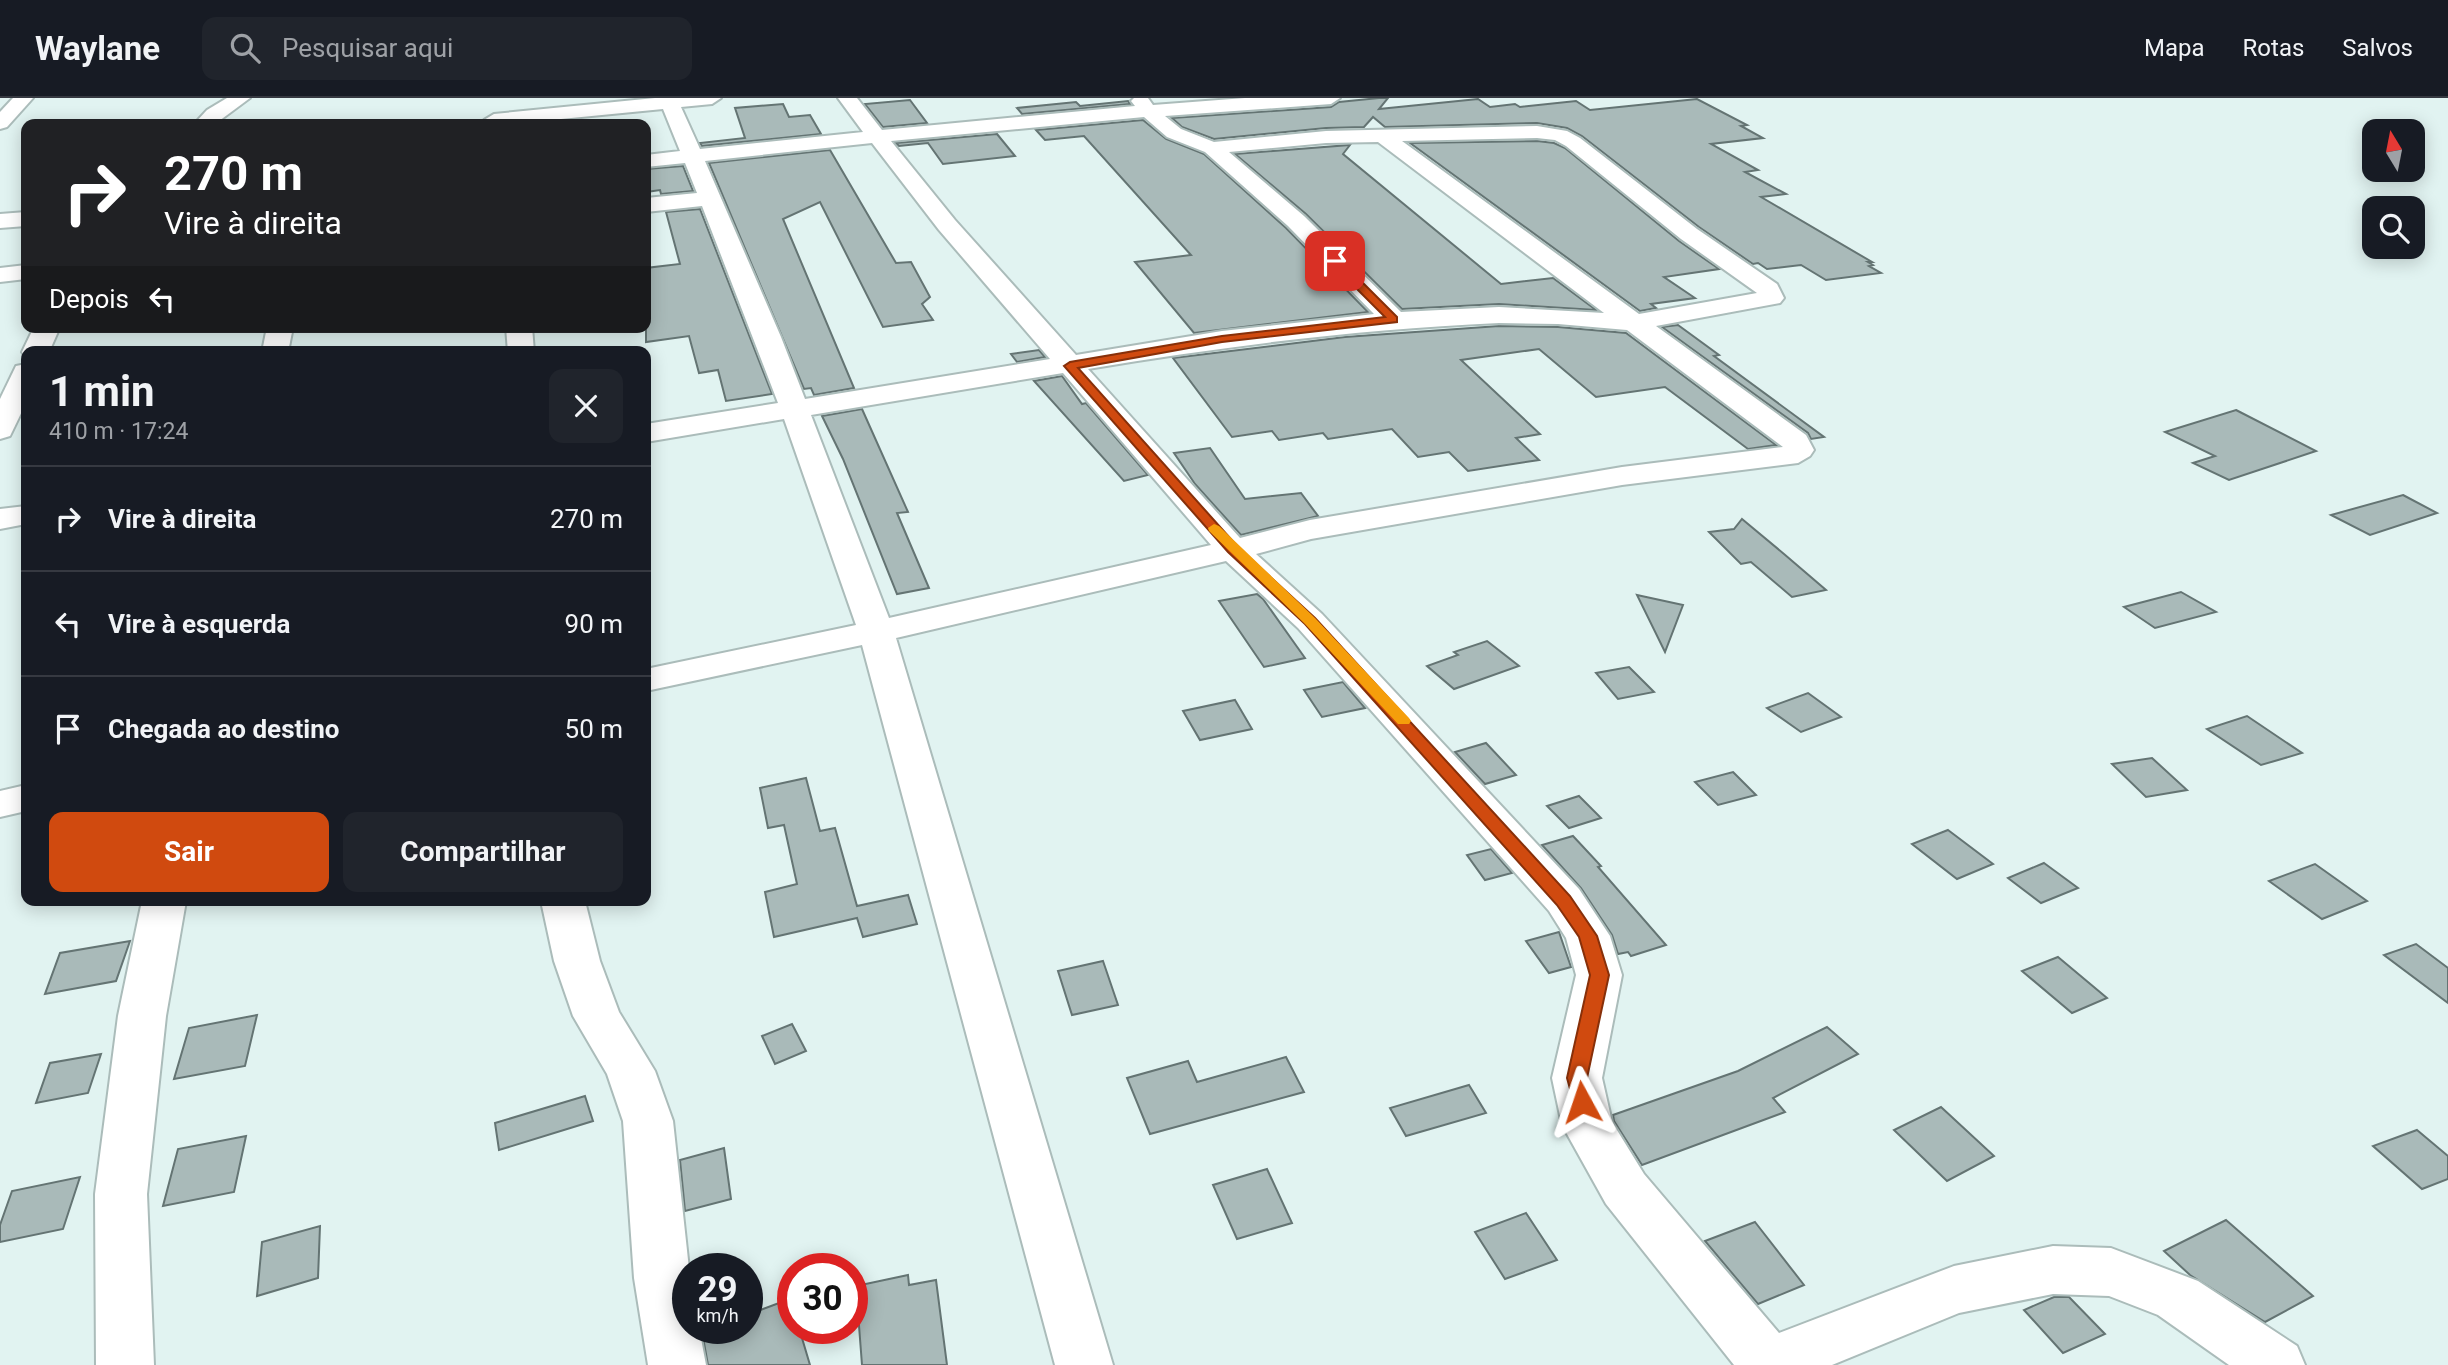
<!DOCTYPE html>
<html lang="pt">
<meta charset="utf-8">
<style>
body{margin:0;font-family:Roboto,sans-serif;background:#20242c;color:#f1f3f6;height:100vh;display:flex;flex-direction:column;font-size:26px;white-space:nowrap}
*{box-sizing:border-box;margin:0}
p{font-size:23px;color:#9ea1a6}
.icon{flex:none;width:38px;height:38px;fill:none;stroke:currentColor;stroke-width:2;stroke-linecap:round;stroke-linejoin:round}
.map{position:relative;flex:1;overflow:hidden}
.drawer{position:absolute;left:21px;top:248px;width:630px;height:560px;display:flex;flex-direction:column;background:#171b24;border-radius:14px;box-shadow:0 4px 18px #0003}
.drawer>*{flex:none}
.banner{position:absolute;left:21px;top:21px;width:630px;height:214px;border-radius:14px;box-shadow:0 4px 18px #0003;background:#202124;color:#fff;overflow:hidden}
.needle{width:46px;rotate:350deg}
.controls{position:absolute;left:2362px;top:21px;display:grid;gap:14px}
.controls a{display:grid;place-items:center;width:63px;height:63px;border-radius:14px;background:#171b24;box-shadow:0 4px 18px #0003;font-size:35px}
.speed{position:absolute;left:672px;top:1155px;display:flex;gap:14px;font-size:35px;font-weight:700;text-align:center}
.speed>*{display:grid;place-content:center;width:91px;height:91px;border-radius:50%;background:#171b24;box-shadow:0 4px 18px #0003;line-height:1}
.speed small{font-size:18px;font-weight:400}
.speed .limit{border:10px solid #d22;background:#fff;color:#111}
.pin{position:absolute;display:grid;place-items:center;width:60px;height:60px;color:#fff;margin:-30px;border-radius:14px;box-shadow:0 4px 10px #0006}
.me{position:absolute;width:77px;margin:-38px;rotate:355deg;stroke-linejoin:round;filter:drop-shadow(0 0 5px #0008)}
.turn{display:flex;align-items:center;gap:24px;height:147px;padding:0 28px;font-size:32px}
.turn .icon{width:91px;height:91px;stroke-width:2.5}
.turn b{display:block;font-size:49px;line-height:60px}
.then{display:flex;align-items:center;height:66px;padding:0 28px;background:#0003;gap:14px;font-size:26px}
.round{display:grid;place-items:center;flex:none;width:74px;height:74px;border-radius:14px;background:#20242c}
.summary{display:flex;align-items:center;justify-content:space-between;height:119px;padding:0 28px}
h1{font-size:42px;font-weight:700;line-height:52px}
.primary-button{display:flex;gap:14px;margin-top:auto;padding:14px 28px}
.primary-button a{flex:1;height:80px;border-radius:14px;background:#d04a0f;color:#fff;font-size:28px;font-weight:700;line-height:80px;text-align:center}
.primary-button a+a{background:#20242c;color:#f1f3f6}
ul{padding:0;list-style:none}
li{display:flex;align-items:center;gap:21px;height:105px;padding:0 28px;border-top:2px solid #363941}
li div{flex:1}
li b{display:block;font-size:26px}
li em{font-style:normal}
header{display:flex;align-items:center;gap:42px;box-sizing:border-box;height:98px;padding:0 35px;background:#171b24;border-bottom:2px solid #363941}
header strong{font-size:33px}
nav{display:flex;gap:38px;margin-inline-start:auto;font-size:24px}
.search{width:490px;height:63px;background:#20242c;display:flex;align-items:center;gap:18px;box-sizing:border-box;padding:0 24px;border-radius:14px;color:#9ea1a6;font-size:26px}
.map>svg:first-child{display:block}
.building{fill:#a9bab9;stroke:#647473;stroke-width:2}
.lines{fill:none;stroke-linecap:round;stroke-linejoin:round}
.minor-casing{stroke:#abbcba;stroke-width:4}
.minor{fill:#fff;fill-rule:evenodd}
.route{fill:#d04a0f;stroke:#87300a;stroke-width:2}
.slow{fill:#f59e0b}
</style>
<header>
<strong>Waylane</strong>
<div class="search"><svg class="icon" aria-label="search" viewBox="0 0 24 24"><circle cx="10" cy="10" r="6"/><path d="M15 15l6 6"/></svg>Pesquisar aqui</div>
<nav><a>Mapa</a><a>Rotas</a><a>Salvos</a></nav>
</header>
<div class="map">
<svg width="2448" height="1267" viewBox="0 0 2448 1267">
<rect width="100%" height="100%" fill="#e1f3f1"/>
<g class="building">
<path d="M1379,0H1388L1379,11L1478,1L1490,9L1515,6L1520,9L1576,3L1590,12L1697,1L1747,27L1741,28L1763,40L1711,46L1758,72L1745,74L1786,96L1761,99L1872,164H1868L1873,167L1869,168L1881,175L1826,182L1801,167L1767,171L1758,165L1753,166L1699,129L1582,38L1567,30L1537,25L1385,29L1373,19L1364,29L1326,30L1214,41L1182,29L1172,20L1331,9L1339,4Z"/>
<path d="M910,2L927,25L883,29L865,6Z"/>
<path d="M1128,3L1130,6L1022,16L1017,10L1076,4L1080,8Z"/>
<path d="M783,6L789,19L810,17L821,36L702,48L700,45L745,40L735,10Z"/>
<path d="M1143,22L1166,41L1204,56L1286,130L1368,214L1194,235L1135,164L1191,157L1084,38L1045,42L1036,32Z"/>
<path d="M997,36L1015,58L943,66L928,45L899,48L896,45Z"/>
<path d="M1537,43L1554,45L1565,50L1679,143L1719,171L1664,179L1695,200L1651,206L1656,210L1640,213L1410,45Z"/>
<path d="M1350,47L1343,56L1501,186L1553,180L1596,212L1499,206L1402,211L1306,116L1235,56Z"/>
<path d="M830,52L896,165L911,164L930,199L922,206L933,222L883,229L820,104L783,121L854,290L814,297L811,290L804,291L709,65Z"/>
<path d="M683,68L693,93L661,96L660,92L646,94V71Z"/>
<path d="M700,111L772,296L726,303L718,272L699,275L689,238L646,244V170L680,166L666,114Z"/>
<path d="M1678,227L1719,257L1714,258L1824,339L1811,341L1808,335L1662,229Z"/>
<path d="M1499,228L1558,229L1626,235L1776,347L1748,351L1665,289L1596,299L1539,251L1461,262L1540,336L1516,340L1539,362L1468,373L1449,354L1418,359L1392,331L1328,341L1323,335L1279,342L1272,333L1232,339L1173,260L1345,239Z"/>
<path d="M1039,252L1045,259L1017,264L1011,256Z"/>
<path d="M1062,278L1082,306L1086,305L1148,377L1124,383L1034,283Z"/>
<path d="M862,311L908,414L897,415L929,490L897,496L843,361L822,318Z"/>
<path d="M2236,312L2316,353L2229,382L2193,365L2215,358L2165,334Z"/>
<path d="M1210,350L1245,401L1301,395L1318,418L1241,437L1195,386L1174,355Z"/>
<path d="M2403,397L2437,415L2370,437L2331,417Z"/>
<path d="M1742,421L1784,456L1826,492L1792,499L1751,464L1741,466L1709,434L1734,431Z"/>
<path d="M2181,494L2216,514L2155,530L2124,509Z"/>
<path d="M1257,496L1263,501L1305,560L1264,569L1219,503Z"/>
<path d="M1637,497L1683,507L1665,554Z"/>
<path d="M1487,543L1519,568L1454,591L1427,568L1458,557L1454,554Z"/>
<path d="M1629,569L1654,594L1618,601L1596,575Z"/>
<path d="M1343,584L1365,610L1322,619L1304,592Z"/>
<path d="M1808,595L1841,619L1801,634L1767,610Z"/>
<path d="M1235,602L1252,631L1200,642L1183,613Z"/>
<path d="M2247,618L2302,655L2261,667L2207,631Z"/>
<path d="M1486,645L1516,677L1485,686L1455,654Z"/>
<path d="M2152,660L2187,692L2146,699L2112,666Z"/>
<path d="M1733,674L1756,697L1718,707L1695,684Z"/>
<path d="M806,680L820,733L835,730L857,808L908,797L917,826L863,839L857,820L774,839L765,794L797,786L784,727L768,730L760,690Z"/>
<path d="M1579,698L1601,720L1569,730L1547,708Z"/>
<path d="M1948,732L1993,766L1957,781L1912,746Z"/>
<path d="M1573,738L1601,768L1598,769L1666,847L1631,858L1628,854L1618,856L1612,837L1581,790L1542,747Z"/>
<path d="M1491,751L1512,775L1485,782L1467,757Z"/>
<path d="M2044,765L2078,790L2041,805L2008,780Z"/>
<path d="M2315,766L2367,803L2322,821L2269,783Z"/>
<path d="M1559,834L1571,869L1549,875L1526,843Z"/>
<path d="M130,843L116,883L45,896L60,855Z"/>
<path d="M2416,846L2448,870V905L2384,857Z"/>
<path d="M2058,859L2107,900L2072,915L2022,873Z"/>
<path d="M1103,863L1118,907L1072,917L1058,873Z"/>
<path d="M257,917L245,968L174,981L189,930Z"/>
<path d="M792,926L806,953L775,966L762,938Z"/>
<path d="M1827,929L1858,956L1773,1000L1785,1014L1642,1067L1614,1023L1613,1017L1738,973Z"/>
<path d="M101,956L88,995L36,1005L50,965Z"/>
<path d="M1286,959L1304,994L1150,1036L1127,980L1188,963L1197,984Z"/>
<path d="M1469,987L1486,1015L1406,1038L1390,1010Z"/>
<path d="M585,998L593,1023L499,1052L495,1025Z"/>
<path d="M1941,1009L1994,1058L1947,1083L1894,1032Z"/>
<path d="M2417,1032L2448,1058V1081L2422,1091L2373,1048Z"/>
<path d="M246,1038L234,1094L163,1108L178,1051Z"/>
<path d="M724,1050L731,1101L685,1113L680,1062Z"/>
<path d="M1267,1071L1292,1125L1237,1141L1213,1087Z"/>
<path d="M80,1079L63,1131L0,1144V1127L12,1093Z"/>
<path d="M1526,1115L1557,1162L1505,1181L1475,1134Z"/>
<path d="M2226,1122L2313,1198L2265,1224L2190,1177L2164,1153Z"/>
<path d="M1755,1124L1804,1187L1758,1206L1705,1143Z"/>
<path d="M320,1128L318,1180L257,1198L262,1144Z"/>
<path d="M908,1177L909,1187L936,1182L947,1267H862L856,1188Z"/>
<path d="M2054,1199H2069L2105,1236L2063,1255L2024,1212Z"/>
<path d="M779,1205H792L793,1230H799L810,1267H708L702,1234L712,1230H747V1217Z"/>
</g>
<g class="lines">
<g class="minor-casing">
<g id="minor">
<path d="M13,0H33L7,29L0,31V14Z"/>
<path d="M227,0H250L215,26H194L207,12Z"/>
<path d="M655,0H721L712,6L681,9L700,51L863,34L838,0H857L882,32L1135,8L1131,3L1134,0H1148L1153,7L1245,0H1340L1331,6L1165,18L1181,31L1214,44L1326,33L1537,28L1567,33L1580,40L1697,131L1777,186L1784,200L1780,205L1656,228L1806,337L1814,352L1810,358L1798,365L1622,387L1311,441L1256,456L1322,516L1579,791L1610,838L1622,877L1602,980L1612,1024L1644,1076L1779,1235L1954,1168L2053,1148L2111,1150L2198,1183L2297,1248L2305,1267H2229L2158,1217L2109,1198L2053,1196L1959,1215L1832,1267H1734L1606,1106L1562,1027L1552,980L1576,877L1566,840L1549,813L1298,530L1226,463L896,540L1113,1267H1055L862,547L646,593V571L856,527L784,321L646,344V326L778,305L702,108L646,114V100L697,95L685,65L646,69V57L680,53L663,11L510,26H487L484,22L494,16ZM1144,19L1167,39L1205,54L1288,128L1374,216L1222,233L1076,257L955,122L891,43ZM1537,40L1555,42L1566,48L1681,141L1757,195L1639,216L1402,43ZM1378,44L1604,215L1499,209L1401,214L1304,118L1229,54L1326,45ZM872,45L939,132L1050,261L805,301L781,239L705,63ZM1499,225L1558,226L1627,232L1783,349L1622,369L1310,422L1240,440L1088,271C1225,248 1361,231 1499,225ZM1063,275L1211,447L889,520L811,317Z"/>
<path d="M26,114V128L0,130V116Z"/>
<path d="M26,167V181L0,184V170Z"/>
<path d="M34,229H60L49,254H26V260L22,254Z"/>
<path d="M267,229H293L288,254H262Z"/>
<path d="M506,229H532L534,254H508Z"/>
<path d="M26,266V305L10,338L0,341V301L16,268Z"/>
<path d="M26,408V426L0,431V411Z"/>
<path d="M26,687V713L0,719V693Z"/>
<path d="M142,803H186L166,918L147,1096L154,1267H96L95,1096L118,918Z"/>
<path d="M541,803H585L600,863L619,914L655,973L673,1023L689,1171L688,1230H699L706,1267H648L634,1180L623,1023L607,976L573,918L554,863Z"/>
</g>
</g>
<use href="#minor" class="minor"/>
</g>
<path class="route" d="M1331,160H1338L1397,219V224L1222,244L1078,270L1238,449L1315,520L1570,798L1597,838L1609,877L1587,980L1593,1004L1590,1009L1582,1012L1575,1009L1567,980L1590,877L1579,839L1557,807L1305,526L1228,454L1064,268L1070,264L1222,238L1385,219L1331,165Z"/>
<path class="slow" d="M1214,426L1219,428L1315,520L1409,620L1411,623L1409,626H1398L1305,526L1209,433L1208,430Z"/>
</svg>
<div class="controls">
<a><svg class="needle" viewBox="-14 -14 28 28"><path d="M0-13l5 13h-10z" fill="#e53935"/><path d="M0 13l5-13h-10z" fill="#9ea1a6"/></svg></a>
<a><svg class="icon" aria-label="search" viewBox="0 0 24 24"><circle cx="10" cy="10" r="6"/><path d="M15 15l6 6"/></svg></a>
</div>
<div class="speed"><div>29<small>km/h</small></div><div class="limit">30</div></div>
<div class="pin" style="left:1335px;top:163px;background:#d93025"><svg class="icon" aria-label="arrive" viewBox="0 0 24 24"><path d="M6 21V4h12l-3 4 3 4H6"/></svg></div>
<svg class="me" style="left:1582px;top:1004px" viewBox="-20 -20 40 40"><path d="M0-17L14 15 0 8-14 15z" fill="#d04a0f" stroke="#fff" stroke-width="4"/></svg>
<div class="banner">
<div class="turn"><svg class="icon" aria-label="right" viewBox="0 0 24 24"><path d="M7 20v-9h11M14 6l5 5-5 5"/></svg><div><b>270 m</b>Vire à direita</div></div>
<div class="then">Depois<svg class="icon" aria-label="left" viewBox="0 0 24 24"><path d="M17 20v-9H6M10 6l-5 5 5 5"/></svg></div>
</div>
<section class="drawer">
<div class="summary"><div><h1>1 min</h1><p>410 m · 17:24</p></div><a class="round"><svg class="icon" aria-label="close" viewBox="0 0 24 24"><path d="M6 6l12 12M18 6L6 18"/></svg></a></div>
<ul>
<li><svg class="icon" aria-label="right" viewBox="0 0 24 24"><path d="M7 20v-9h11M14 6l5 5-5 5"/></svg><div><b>Vire à direita</b></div><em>270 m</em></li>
<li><svg class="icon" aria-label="left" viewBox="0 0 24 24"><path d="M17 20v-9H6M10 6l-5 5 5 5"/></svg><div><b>Vire à esquerda</b></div><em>90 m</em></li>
<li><svg class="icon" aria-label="arrive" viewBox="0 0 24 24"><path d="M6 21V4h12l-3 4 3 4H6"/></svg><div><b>Chegada ao destino</b></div><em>50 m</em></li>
</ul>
<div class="primary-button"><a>Sair</a><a>Compartilhar</a></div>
</section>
</div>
